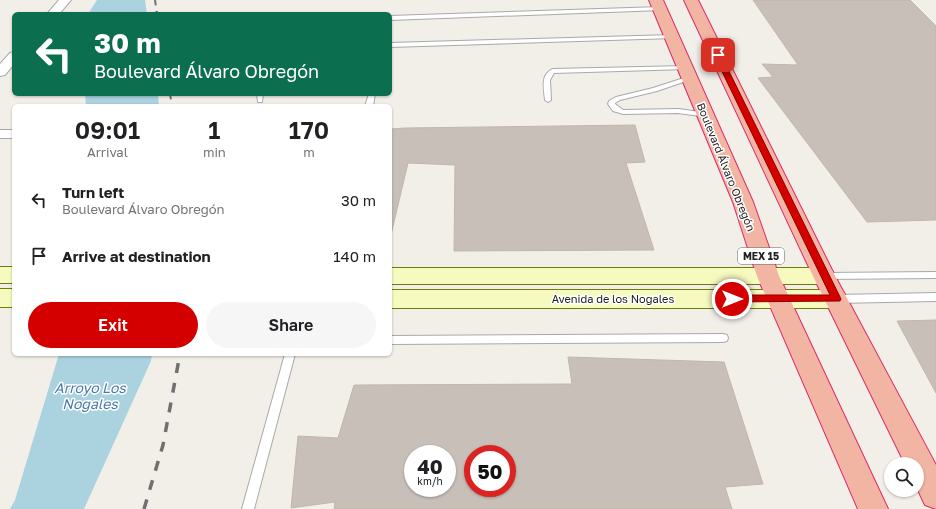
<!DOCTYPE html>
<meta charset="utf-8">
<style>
body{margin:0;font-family:"Golos Text",sans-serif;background:#f6f6f6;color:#202124;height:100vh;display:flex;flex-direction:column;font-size:15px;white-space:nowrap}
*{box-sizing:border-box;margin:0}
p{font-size:13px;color:#757577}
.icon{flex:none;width:22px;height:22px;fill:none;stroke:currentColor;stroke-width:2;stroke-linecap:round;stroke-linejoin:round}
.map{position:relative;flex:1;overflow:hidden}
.details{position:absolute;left:12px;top:104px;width:380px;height:252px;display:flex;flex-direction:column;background:#fff;border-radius:6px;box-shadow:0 1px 3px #0004}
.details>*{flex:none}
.guide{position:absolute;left:12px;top:12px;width:380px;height:84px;border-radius:6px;box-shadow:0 1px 3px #0004;background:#0b6e4f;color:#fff;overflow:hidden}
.fabs{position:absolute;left:884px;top:457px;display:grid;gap:8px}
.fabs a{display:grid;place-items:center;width:40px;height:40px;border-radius:50%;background:#fff;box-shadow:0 1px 3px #0004;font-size:20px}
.speed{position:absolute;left:404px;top:445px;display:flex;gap:8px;font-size:20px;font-weight:700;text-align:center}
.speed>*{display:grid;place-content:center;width:52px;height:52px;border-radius:50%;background:#fff;box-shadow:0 1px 3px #0004;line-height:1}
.speed small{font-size:10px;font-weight:400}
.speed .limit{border:6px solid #d22;background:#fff;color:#111}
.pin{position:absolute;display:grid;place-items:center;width:34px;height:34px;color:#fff;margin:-17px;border-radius:8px;box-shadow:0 2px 6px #0006}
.me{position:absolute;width:44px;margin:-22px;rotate:90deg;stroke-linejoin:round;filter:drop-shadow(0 0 3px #0008)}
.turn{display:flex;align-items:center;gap:14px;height:84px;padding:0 16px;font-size:18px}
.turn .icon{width:52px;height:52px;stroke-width:2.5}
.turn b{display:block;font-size:28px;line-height:34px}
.eta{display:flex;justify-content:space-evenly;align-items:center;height:68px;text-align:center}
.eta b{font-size:24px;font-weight:600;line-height:28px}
.primary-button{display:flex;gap:8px;margin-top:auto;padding:8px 16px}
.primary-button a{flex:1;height:46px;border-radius:24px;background:#d40000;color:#fff;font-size:16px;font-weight:600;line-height:46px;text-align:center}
.primary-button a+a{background:#f6f6f6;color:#202124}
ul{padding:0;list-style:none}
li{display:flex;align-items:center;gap:12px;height:56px;padding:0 16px}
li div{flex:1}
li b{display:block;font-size:15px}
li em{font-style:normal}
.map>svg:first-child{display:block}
.water{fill:#aad3df}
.building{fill:#c7bfb8;stroke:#c4b6ab;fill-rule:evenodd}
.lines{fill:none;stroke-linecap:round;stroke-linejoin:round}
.service-casing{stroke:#a9a9a9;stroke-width:2}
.minor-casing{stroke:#a9a9a9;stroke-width:2}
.secondary-casing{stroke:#707d05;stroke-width:2}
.trunk-casing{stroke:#dc2a67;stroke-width:2}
.service{fill:#fff;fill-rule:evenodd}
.minor{fill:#fff;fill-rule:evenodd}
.secondary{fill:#f7fabf;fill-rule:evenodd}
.trunk{fill:#f2b4a3;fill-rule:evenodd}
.rail-far1{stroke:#707070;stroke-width:2;stroke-dasharray:5.5 5.5;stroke-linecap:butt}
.rail{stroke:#707070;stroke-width:3.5;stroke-dasharray:10 10;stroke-linecap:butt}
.route{fill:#d40000;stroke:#8a0000}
.labels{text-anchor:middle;stroke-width:3;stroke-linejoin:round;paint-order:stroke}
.shield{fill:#fff;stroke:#646464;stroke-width:1}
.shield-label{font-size:10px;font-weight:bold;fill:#222}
.street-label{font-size:11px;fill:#222;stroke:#fff}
.near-water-label{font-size:14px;font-style:italic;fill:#4a7aab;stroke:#fff}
</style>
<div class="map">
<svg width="936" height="509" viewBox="0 0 936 509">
<rect width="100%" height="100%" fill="#f2efe9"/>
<g class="water">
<path d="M97,0H145L147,14H88Z"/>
<path d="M85,94H158L159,106H86Z"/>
<path d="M59,354H152L151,361L84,509H10L15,500Z"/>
</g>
<g class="building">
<path d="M753,0H910L936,26V220L867,222L758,78L773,77L762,64L798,65Z"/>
<path d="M635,125L645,162L626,163L654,250L454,251L455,165L408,163L390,239V129L405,128Z"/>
<path d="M936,320V393L897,321Z"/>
<path d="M568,357L724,362L763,484L725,487L732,509H334L335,502L291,508L298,436L338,438L354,385L572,384ZM413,454H447V488H413ZM473,454H507V488H473Z"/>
</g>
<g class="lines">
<g class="service-casing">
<g id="service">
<path d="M660,7L662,8V10L390,20V16Z"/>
<path d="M672,35L675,37L674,38L390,47V43Z"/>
<path d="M685,66L687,67V69L554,73L550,80L551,100L548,102L545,100C544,89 540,74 553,69Z"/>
<path d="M690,76L693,78L692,79L657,91L620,100L615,103V104L623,110L678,109L708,113V117L678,113L623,114L613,111L608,104L609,101L616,97L653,88Z"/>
<path d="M257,94H263L262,102H258Z"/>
<path d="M369,94H375L373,106H365Z"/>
<path d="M936,272V278L824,279L819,276L824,273Z"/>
<path d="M936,293V301L836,303L833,302L831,299L833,296L836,295Z"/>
<path d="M723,334L727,335L728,338L727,341L723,342L390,344V336Z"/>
<path d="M285,354H295L254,509H242Z"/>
</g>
</g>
<g class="minor-casing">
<g id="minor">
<path d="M59,0H71L59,14H47Z"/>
<path d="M14,52V64L5,75L0,76V64L10,53Z"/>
<rect x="0" y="130" width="14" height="8"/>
</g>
</g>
<g class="secondary-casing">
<g id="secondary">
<rect x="0" y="267" width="14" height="16"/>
<path d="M390,268H824L832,270L835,276L832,282L824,284H390Z"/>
<rect x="0" y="289" width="14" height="18"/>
<path d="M390,290H836L844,293L848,299L844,305L836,308H390Z"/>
</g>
</g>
<g class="trunk-casing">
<g id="trunk">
<path d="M649,0H663L753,202L779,276L888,509H858L757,276L733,202Z"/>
<path d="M684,0H698L835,276L936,465V509L925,505L917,488V464H905L813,276Z"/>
</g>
</g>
<use href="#service" class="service"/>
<use href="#minor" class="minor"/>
<use href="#secondary" class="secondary"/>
<use href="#trunk" class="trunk"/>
<g class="rail-far1">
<path d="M155,0L157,14"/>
<path d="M170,94L172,106"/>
</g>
<path class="rail" d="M144,509L163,445L180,354"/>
</g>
<path class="route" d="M718,53L721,55L841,299L840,301L732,302L727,299L732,295H830L714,55Z"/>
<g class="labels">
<rect class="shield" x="738" y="248" width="46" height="16" rx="3"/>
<g class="shield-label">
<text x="761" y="260">MEX 15</text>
</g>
<g class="street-label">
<text transform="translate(726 167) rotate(68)" y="4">Boulevard Álvaro Obregón</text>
<text x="613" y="303">Avenida de los Nogales</text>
</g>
<g class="near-water-label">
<text x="90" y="393">Arroyo Los<tspan x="90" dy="16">Nogales</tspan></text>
</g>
</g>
</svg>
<div class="fabs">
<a><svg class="icon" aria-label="search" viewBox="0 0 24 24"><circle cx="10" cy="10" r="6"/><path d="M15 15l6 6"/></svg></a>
</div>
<div class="speed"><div>40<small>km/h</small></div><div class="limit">50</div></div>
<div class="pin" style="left:718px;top:55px;background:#d93025"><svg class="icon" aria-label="arrive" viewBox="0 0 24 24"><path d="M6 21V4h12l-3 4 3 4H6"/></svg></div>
<svg class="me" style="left:732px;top:299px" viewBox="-20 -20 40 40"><circle r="17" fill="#d40000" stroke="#fff" stroke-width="3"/><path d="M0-11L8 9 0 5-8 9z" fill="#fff"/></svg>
<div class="guide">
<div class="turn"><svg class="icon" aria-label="left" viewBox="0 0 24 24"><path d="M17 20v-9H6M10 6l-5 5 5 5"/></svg><div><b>30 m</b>Boulevard Álvaro Obregón</div></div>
</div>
<section class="details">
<div class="eta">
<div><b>09:01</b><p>Arrival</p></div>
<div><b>1</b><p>min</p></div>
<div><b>170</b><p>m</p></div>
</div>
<ul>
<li><svg class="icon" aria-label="left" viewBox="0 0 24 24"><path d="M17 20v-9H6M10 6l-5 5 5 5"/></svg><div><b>Turn left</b><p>Boulevard Álvaro Obregón</p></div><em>30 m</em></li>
<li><svg class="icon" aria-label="arrive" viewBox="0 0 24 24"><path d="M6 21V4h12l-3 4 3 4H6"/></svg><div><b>Arrive at destination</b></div><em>140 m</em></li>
</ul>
<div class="primary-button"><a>Exit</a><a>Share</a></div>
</section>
</div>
